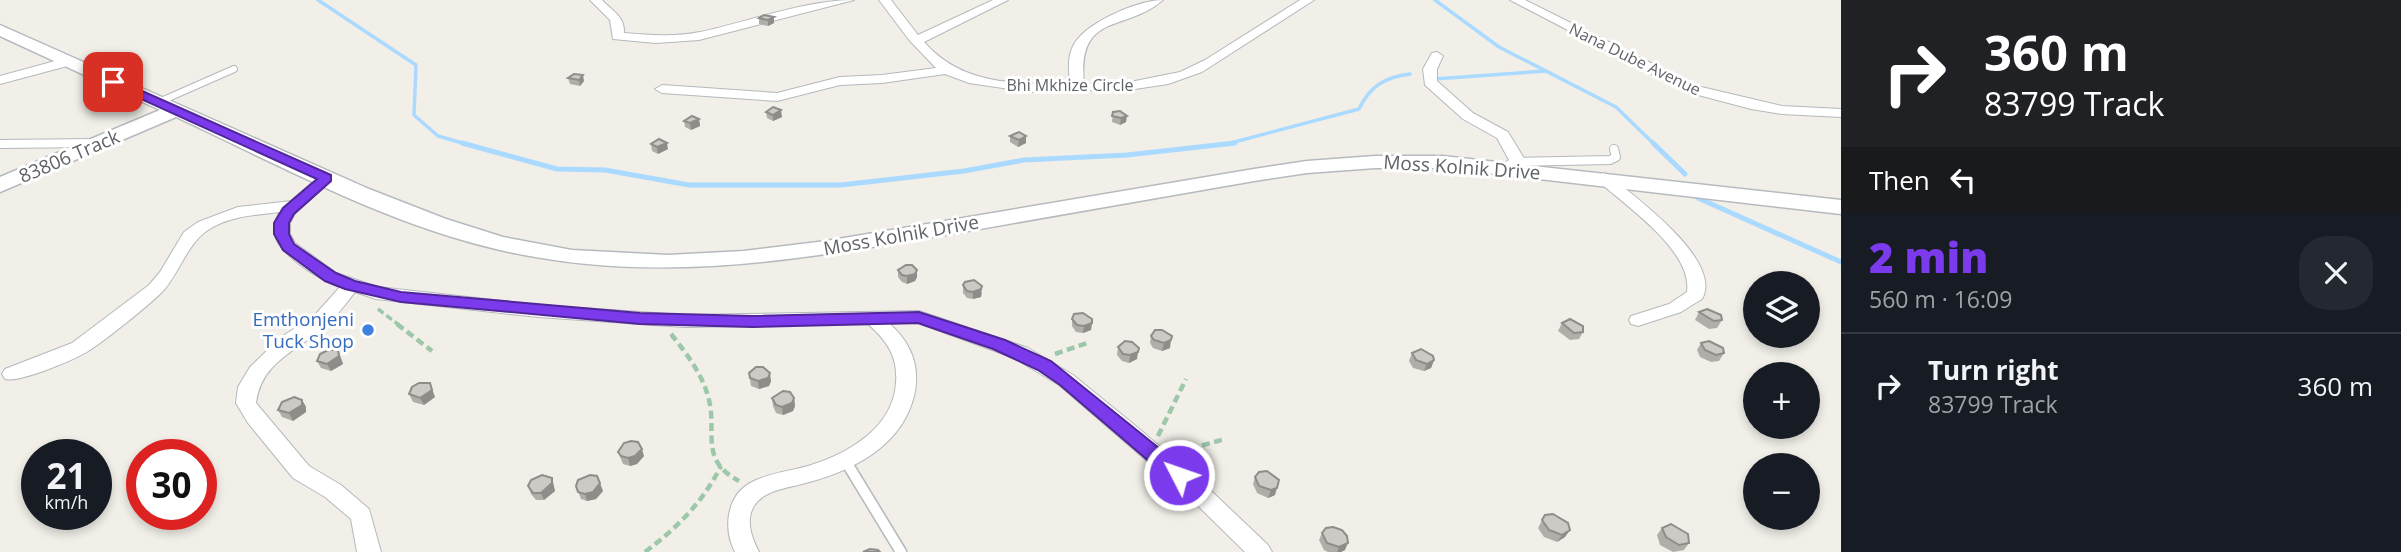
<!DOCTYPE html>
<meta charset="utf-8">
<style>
body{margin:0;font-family:"Open Sans",sans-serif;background:#242831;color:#f1f3f6;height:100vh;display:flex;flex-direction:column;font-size:26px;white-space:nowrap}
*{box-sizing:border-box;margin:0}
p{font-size:23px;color:#9ea1a6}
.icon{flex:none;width:38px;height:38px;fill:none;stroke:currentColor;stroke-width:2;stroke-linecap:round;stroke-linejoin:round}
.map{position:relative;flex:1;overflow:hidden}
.drawer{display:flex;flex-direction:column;background:#171b24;width:560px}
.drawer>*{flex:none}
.top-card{background:#202124;color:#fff;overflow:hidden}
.buttons{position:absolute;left:1743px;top:271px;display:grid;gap:14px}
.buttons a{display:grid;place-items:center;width:77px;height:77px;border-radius:50%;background:#171b24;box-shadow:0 4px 10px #0003;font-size:35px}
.speed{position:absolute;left:21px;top:439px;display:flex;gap:14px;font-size:35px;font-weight:700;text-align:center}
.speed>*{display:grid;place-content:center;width:91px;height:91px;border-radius:50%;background:#171b24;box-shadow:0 4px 10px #0003;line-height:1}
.speed small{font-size:18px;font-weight:400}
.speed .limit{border:10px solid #d22;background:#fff;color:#111}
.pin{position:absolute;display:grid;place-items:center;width:60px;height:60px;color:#fff;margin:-30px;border-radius:14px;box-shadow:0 4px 10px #0006}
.me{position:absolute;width:77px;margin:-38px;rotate:311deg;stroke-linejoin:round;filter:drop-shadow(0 0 5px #0008)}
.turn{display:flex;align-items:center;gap:24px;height:147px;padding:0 28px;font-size:32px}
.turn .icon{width:91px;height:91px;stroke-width:2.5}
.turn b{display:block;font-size:49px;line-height:60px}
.then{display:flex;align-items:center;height:66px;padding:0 28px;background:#0003;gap:14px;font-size:26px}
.round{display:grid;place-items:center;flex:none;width:74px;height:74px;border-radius:28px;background:#242831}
.headline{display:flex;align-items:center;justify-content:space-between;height:119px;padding:0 28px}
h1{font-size:42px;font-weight:800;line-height:52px;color:#7c3aed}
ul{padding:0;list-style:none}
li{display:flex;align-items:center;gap:21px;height:105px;padding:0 28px;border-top:2px solid #363941}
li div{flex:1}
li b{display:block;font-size:26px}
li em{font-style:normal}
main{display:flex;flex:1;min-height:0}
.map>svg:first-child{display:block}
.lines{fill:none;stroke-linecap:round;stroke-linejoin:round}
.stream-far1{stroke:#aadaff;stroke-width:3.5}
.stream{stroke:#aadaff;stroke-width:5}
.lane-far2-casing{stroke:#b5b8bc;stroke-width:8}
.lane-far1-casing{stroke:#b5b8bc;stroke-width:10}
.lane-casing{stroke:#b5b8bc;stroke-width:13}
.street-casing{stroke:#b5b8bc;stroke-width:2}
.secondary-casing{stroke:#b6babf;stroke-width:3}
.path-far1{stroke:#9cc7a9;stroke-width:3.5;stroke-dasharray:7 3.5;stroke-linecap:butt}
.path{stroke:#9cc7a9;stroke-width:4.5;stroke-dasharray:8 4.5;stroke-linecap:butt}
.lane-far2{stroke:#fff;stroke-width:6}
.lane-far1{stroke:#fff;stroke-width:8}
.lane{stroke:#fff;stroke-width:10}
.street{fill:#fff;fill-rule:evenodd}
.secondary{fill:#fff;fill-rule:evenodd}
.wall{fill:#afaea9}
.shaded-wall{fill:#8f8d8a}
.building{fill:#cccac5;stroke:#8f8d8a;stroke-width:2}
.route{fill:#7c3aed;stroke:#51269a;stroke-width:2}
.shop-dot{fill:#3f7fe0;stroke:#fff;stroke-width:2.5}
.labels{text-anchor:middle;stroke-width:6;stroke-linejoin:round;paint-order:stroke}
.far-street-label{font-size:16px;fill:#5f6368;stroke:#fff}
.street-label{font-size:19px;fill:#5f6368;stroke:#fff}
.shop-label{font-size:19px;fill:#366cbe;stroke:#fff;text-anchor:end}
</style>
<main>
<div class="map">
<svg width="1841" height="552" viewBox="0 0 1841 552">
<rect width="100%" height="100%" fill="#f1efe8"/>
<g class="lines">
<g class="stream-far1">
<path d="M318,0L416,65L414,115L438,136L469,145"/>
<path d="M1435,0L1499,47L1616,107L1655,145"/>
<path d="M1434,79L1546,71"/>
<path d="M1223,145L1359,109C1370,86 1385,77 1410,74"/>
</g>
<g class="stream">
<path d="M462,143L557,169L605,170L689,185H841L964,171L1024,160L1127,155L1235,143"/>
<path d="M1653,143L1685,174"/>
<path d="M1698,198L1841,262"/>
</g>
<g class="lane-far2-casing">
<g id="lane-far2">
<path d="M159,102L234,69"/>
<path d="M0,144L93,143"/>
</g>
</g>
<g class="lane-far1-casing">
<g id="lane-far1">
<path d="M0,144L93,143"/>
<path d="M1516,162L1610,160L1616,157L1614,149"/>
</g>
</g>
<g class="lane-casing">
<path id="lane" d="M845,460L901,552"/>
</g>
<g class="street-casing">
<g id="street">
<path d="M590,0H602C612,11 625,16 624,33C649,35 675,37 700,32C748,22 805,0 854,0L699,40L656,43L613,39L610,20Z"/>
<path d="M879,0H891L918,35L993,0H1008L924,42C962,85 1012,83 1066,85H1070C1069,72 1067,58 1073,46C1084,23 1138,0 1163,0C1125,33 1077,11 1084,84L1135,81L1180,72L1205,60L1300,0H1314L1202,72L1168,84L1135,89L1030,92L969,83L945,74L882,83L840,85L777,101L662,93L655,89L662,85L777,93L840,77L882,75L936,68L910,41Z"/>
<path d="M1510,0H1525L1697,86L1782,106L1841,109V117L1782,114L1751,109L1687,92Z"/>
<path d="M1437,52L1443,56L1437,69V81L1473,113L1508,132L1525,160C1519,169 1510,174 1500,171L1497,168L1509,160L1497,138L1463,119L1425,85L1423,69L1432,53Z"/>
<path d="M66,58L71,59V65L0,84V76Z"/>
<path d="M326,173L334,178L295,213L290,223V234L295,243L336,273L378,287L538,305L684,315L919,311L1028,348L1073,375L1137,427L1206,486L1268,545L1272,552H1245L1190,498L1059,385L1014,358L918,323L890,324C911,343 921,367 914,396C901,448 850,472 802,484C786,488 763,491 754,506C745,521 752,538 759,552H735C723,529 726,495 752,482C769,473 790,471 808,466C848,454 893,428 896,383C898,356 887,341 868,324L684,327L538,317L376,299L355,292C346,303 337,316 327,325C299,350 261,361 256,403L309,466L341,485L369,509L381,552H357L351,519L325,497L293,478L248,423L236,403L238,387L250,367L281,337L313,317L340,287C320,280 277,254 274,232C273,224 276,218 280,212C256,215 229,216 208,230C188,243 180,271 164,290C152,303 101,344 85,353C71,361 19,383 5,379L2,374L5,369L72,343L149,285L160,272L184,232L198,222L238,207L291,201L321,175Z"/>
<path d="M1603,173L1608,175C1634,196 1724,261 1702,299L1681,312L1638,326L1631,324L1629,320L1631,316L1669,304L1687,292C1693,251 1626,206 1598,181L1595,178Z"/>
</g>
</g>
<g class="secondary-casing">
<path id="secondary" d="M0,25L369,189L446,219L503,237L572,250L668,255L744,251L826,241L1254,169L1307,161L1375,156H1443L1841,200V214L1443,168H1375L1307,173L1254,181C1153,199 1052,216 951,234C797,260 651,286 496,249C385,223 279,165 176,117L0,192V177L160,110L0,36Z"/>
</g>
<path class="path-far1" d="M378,309L399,325"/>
<g class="path">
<path d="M397,324L432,351"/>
<path d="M671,334C687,354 703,375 709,400C717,433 699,460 739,481"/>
<path d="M1055,354L1090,342"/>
<path d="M1158,436L1186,379"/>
<path d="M1178,452L1225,439"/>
<path d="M645,552C677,528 703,502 721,466"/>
</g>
<use href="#lane-far2" class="lane-far2"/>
<use href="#lane-far1" class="lane-far1"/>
<use href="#lane" class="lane"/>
<use href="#street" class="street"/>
<use href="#secondary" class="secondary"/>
</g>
<g class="wall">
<path d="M774,17V23L768,26L759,24V18Z"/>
<path d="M568,78L584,81L580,86L570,84Z"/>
<path d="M766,112L782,117L773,121L767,118Z"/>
<path d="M1113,112L1126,122L1120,125L1112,122Z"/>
<path d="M699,119L700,126L691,130L685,127L684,121Z"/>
<path d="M1010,136L1026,143L1018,147L1010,142Z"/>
<path d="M651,144L668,149L658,154L652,151Z"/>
<path d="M898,270L917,277L915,281L907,284L902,282L898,277Z"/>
<path d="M963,285L982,293L981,297L973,299L967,298L963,293Z"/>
<path d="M1699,312L1722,320L1717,328L1709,329L1695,320Z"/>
<path d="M1072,319H1092L1091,330L1083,333L1076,332L1072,326Z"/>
<path d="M1562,323L1583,332L1579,339L1570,340L1558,331Z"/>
<path d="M1151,336L1170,348L1162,351L1153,348L1150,343Z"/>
<path d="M1701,343L1724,353L1719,361L1711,362L1700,357L1697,350Z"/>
<path d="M1118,347L1137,359L1129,363L1122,361L1117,355Z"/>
<path d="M338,350L343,364L331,371L321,368L317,361Z"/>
<path d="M1412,353L1434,360L1431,368L1424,371L1413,368L1409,361Z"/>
<path d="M749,373L771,381L769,386L759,389L751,386Z"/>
<path d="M409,394L435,397L424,405L413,402Z"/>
<path d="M772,398H794L795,406L793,411L783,415L776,413L773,406Z"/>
<path d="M302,400L306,407V412L293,421L282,417L278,410Z"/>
<path d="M618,452L644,456L637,464L630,466L623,464Z"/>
<path d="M1259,472L1275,495L1268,498L1257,493L1253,484L1255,477Z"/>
<path d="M552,478L555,491L544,500H536L531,494L528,486Z"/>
<path d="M576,486L603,491L596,499L587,501L581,499Z"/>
<path d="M1545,515L1565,537L1557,542L1544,537L1538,528Z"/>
<path d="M1662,528L1689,543L1684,550L1673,552L1660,545L1657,535Z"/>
<path d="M1322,533L1345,550L1341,552H1328L1324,550L1319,540Z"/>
</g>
<g class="shaded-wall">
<path d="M774,17V23L768,26V20Z"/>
<path d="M583,75L584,81L580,86L579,80Z"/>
<path d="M781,110L782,117L773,121V115Z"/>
<path d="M1127,116L1126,122L1120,125L1121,118Z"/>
<path d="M699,119L700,126L691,130L690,123Z"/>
<path d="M1026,136V143L1018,147L1019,140Z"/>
<path d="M667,143L668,149L658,154L657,147Z"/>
<path d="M917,270V277L915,281L907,284V276Z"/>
<path d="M982,286L981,297L973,299V292Z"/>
<path d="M1092,323L1091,330L1083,333L1084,326Z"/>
<path d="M1171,340L1170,348L1162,351L1164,343Z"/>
<path d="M338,350L343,364L331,371L327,364Z"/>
<path d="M1138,352L1137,359L1129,363L1130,355Z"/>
<path d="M1434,360L1431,368L1424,371L1427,364Z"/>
<path d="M770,373L771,381L769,386L759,389L758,381Z"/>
<path d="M430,383L435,397L424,405L420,398Z"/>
<path d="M794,398L795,406L793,411L783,415L782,407Z"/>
<path d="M302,400L306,407V412L293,421L289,413Z"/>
<path d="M642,449L644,456L637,464L630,466L628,458Z"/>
<path d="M552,478L555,491L544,500L541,493Z"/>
<path d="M600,483L603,491L596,499L587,501L585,494Z"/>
<path d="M1277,488L1275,495L1268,498L1271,490Z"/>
<path d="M1570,530L1565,537L1557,542L1562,535Z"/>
<path d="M1348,543L1345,550L1341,552H1337L1339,547Z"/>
</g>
<g class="building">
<path d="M764,15L774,17L768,20L759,18Z"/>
<path d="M574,74L583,75L579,80L568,78Z"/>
<path d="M773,107L781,110L773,115L766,112Z"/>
<path d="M1120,111L1127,116L1121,118L1112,116L1113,112Z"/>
<path d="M692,116L699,119L690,123L684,121Z"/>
<path d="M1019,132L1026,136L1019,140L1010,136Z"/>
<path d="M659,139L667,143L657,147L651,144Z"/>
<path d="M906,265H912L917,270L915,274L907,276L902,275L898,270Z"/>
<path d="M974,280L982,286L981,289L973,292L967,291L963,285L965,282Z"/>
<path d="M1707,309L1721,315L1722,320L1714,321L1699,312Z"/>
<path d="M1083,313L1092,319V323L1084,326L1077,325L1072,319L1074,314Z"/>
<path d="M1570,319L1583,326V332L1574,333L1562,323Z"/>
<path d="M1155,330H1162L1172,336L1171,340L1164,343L1154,340L1151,336Z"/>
<path d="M1125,341L1132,342L1139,348L1138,352L1130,355L1123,354L1118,347Z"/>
<path d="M1709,341L1723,348L1724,353L1716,355L1705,350L1701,343Z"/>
<path d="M1421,349L1433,356L1434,360L1427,364L1416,360L1412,353Z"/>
<path d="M328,350H338L339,356L327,364L317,361L320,354Z"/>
<path d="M756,367H763L770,373L768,378L758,381L750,378L749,373Z"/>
<path d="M419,383H430L432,390L420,398L409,394L412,387Z"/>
<path d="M783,391L790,392L794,398L792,403L782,407L776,405L772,398Z"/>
<path d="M294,397L302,400V405L289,413L278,410L282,402Z"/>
<path d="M631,441L638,442L642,449L635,456L628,458L621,456L618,452L624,443Z"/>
<path d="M1267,471L1279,480L1277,488L1271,490L1259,486L1255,477L1259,472Z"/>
<path d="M542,475L552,478V483L541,493H533L528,486L531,480Z"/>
<path d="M590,475L597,476L600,483L593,492L585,494L578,492L576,486L578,480Z"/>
<path d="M1553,514L1568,523L1570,530L1562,535L1549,530L1542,520L1545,515Z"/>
<path d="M1671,524L1688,534L1689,543L1679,545L1666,537L1662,528Z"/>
<path d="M1333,527L1342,530L1347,536L1348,543L1339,547L1327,543L1322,533L1326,528Z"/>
<path d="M870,549L878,550L880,552H863Z"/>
</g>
<path class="route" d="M113,78L331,175V181L294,214L289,223V234L294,244L314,258L336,273L355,281L401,292L640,313L752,316L919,312L1005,340L1051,361L1186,470L1189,475L1186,481L1179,483L1172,481L1060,385L1038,370L993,349L918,323L752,327L640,324L401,302L345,289L325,281L303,265L283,250L274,234V223L283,208L317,179L108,84L106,82Z"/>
<circle class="shop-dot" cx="368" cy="330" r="7"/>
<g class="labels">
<g class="far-street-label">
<text transform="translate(1635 59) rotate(26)" y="6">Nana Dube Avenue</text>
<text x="1070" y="91">Bhi Mkhize Circle</text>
</g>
<g class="street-label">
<text transform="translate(69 156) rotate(-23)" y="7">83806 Track</text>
<text transform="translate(1462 167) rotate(4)" y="7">Moss Kolnik Drive</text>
<text transform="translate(901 235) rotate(-10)" y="7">Moss Kolnik Drive</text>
</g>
<g class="shop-label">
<text x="354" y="326">Emthonjeni<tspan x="354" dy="22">Tuck Shop</tspan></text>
</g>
</g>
</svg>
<div class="buttons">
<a><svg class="icon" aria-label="layers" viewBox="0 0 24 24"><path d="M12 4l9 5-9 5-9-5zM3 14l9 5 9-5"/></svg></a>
<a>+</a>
<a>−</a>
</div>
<div class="speed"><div>21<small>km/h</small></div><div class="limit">30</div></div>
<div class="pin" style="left:113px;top:82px;background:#d93025"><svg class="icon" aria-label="arrive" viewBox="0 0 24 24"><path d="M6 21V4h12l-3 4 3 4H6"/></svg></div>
<svg class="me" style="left:1179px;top:475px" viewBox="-20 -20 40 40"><circle r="17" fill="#7c3aed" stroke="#fff" stroke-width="3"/><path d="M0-11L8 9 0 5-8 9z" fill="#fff"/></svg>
</div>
<section class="drawer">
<div class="top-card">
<div class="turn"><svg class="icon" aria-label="right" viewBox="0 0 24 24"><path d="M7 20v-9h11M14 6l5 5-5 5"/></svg><div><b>360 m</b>83799 Track</div></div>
<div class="then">Then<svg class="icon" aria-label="left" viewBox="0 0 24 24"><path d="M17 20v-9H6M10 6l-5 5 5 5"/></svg></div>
</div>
<div class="headline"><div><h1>2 min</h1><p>560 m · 16:09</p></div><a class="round"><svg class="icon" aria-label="close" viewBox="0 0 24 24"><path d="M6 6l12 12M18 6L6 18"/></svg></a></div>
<ul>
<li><svg class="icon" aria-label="right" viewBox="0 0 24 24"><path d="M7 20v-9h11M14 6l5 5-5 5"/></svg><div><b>Turn right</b><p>83799 Track</p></div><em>360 m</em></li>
</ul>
</section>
</main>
